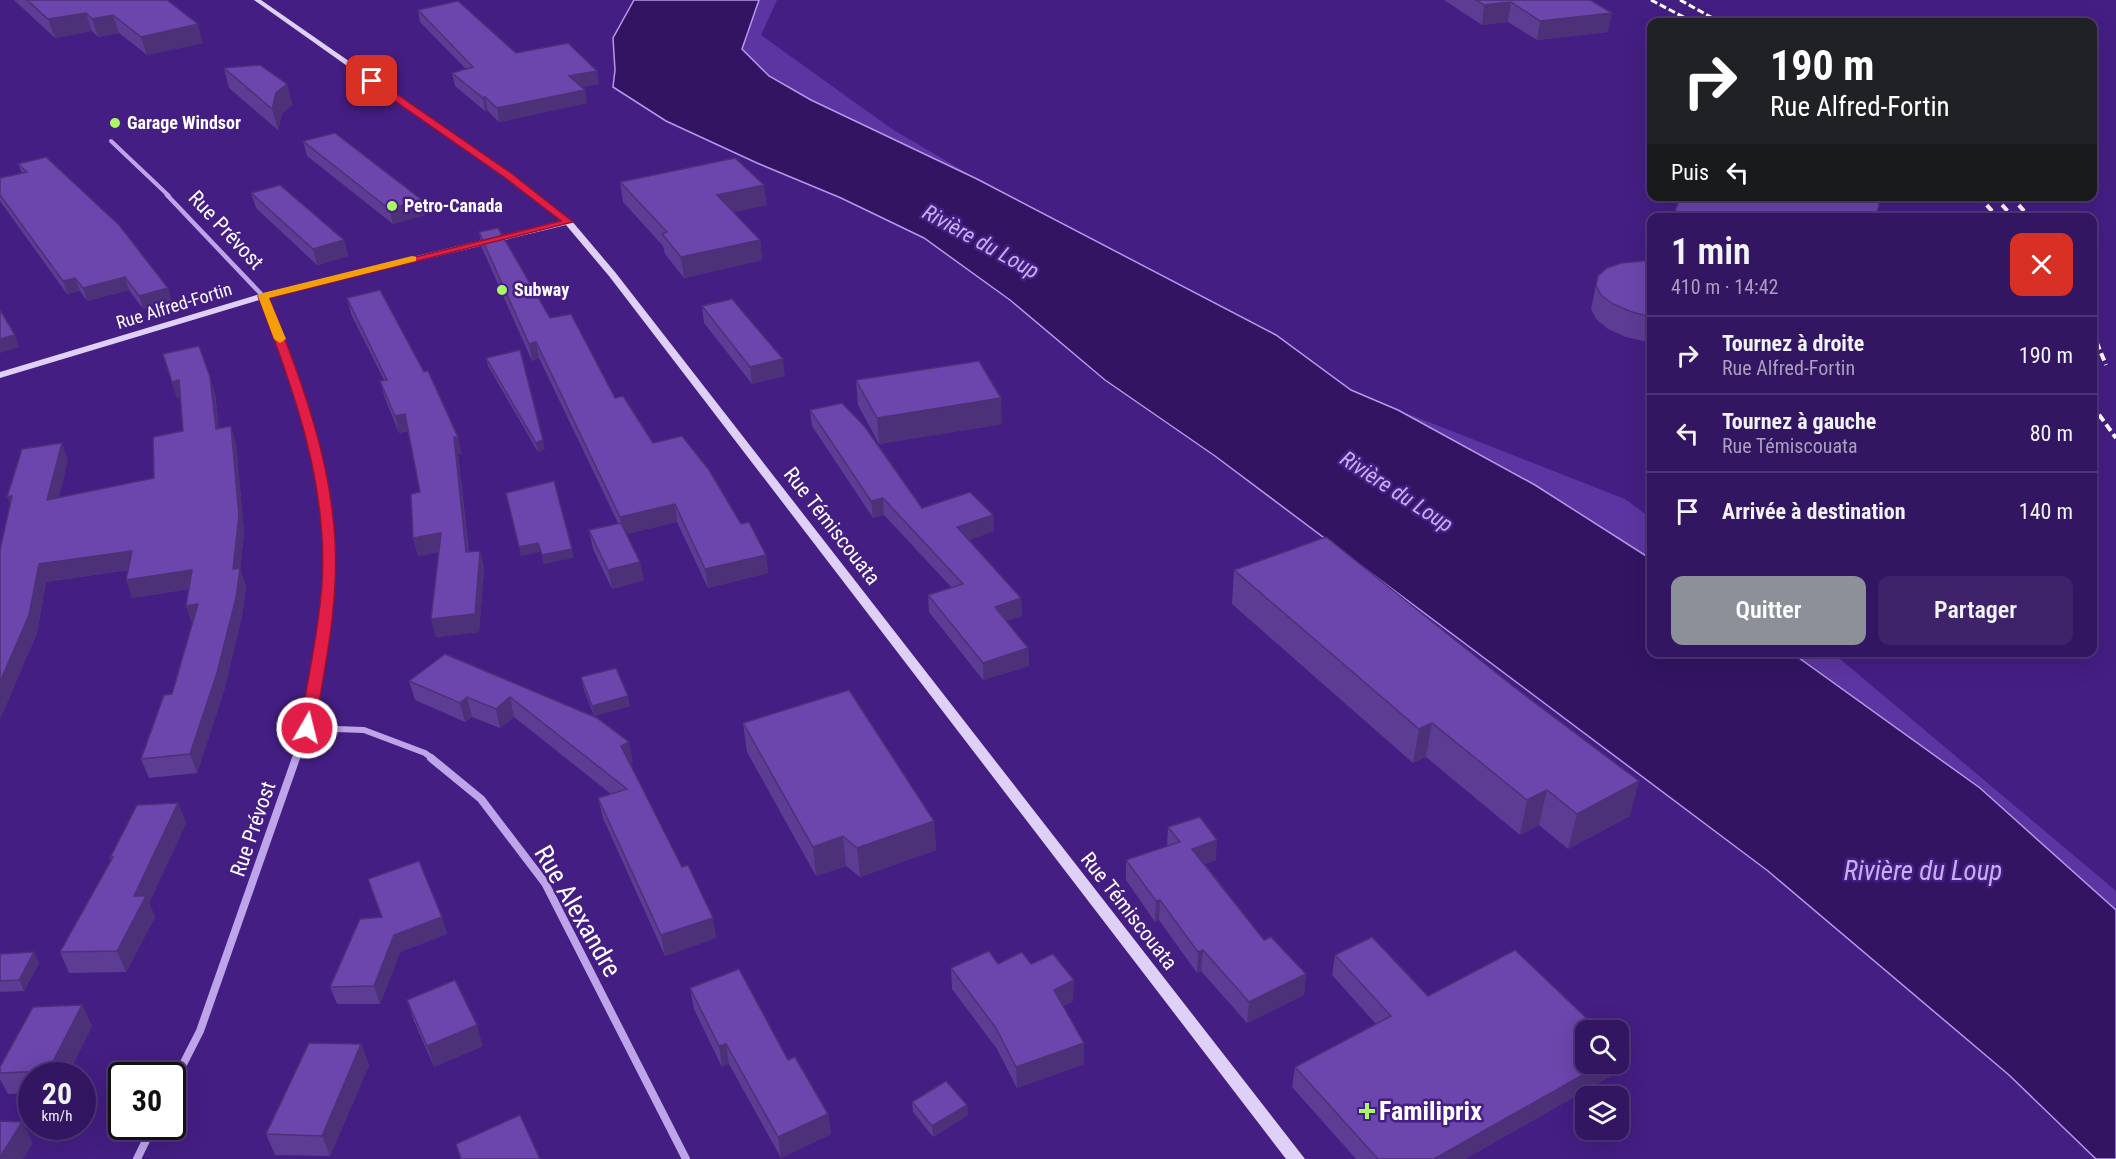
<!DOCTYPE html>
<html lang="fr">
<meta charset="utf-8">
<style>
body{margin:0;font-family:"Roboto Condensed",sans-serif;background:#3e236b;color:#f1f3f6;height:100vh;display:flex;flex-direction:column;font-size:22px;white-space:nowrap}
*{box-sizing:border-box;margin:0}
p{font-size:20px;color:#a99fbe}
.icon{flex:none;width:33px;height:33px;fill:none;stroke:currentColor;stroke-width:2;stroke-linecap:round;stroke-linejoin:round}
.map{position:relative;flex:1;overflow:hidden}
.side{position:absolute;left:1647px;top:213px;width:450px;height:444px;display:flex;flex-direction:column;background:#331662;border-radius:12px;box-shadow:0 6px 24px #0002,0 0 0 2px #4e3577}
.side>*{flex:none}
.banner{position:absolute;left:1647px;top:18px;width:450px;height:183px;border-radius:12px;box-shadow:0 6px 24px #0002,0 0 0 2px #4e3577;background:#202124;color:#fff;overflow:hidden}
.tools{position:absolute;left:1575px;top:1020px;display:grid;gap:12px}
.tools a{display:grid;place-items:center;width:54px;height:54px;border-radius:12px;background:#331662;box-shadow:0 6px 24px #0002,0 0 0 2px #4e3577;font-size:30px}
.speed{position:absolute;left:18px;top:1062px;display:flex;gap:12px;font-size:30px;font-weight:700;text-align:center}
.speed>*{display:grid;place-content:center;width:78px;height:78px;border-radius:50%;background:#331662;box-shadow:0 6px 24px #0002,0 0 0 2px #4e3577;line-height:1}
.speed small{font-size:15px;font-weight:400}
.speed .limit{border:3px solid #111;border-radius:9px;background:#fff;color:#111}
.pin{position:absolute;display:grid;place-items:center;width:51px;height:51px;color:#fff;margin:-26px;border-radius:12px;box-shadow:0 3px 9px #0006}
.me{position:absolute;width:66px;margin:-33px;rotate:8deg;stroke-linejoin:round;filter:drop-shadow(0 0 4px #0008)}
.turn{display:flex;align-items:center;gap:21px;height:126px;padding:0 24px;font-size:27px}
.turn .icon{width:78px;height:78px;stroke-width:2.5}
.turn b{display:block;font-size:42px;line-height:51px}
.then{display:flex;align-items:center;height:57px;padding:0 24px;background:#0003;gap:12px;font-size:22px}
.round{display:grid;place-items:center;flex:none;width:63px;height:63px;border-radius:12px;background:#3e236b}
.headline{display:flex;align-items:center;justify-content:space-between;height:102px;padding:0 24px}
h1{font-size:36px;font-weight:600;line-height:45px}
.action{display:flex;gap:12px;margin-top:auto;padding:12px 24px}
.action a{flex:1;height:69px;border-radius:12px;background:#8c9099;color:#fff;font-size:24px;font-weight:600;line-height:69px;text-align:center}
.action a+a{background:#3e236b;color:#f1f3f6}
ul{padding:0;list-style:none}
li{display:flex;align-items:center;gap:18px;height:78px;padding:0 24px;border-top:2px solid #4e3577}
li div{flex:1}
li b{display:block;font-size:22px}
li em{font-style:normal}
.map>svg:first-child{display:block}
.green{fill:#5d35a2}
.water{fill:#321462;stroke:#b598eb;stroke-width:1.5}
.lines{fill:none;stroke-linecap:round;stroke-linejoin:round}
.street-far3{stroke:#bea5e9;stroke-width:4}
.street-far2{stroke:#bea5e9;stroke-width:4.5}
.street-far1{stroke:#bea5e9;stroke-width:6}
.street{stroke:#bea5e9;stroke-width:8}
.secondary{fill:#dfd0f7;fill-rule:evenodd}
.rail-far1{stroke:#fff;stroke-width:3;stroke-dasharray:7 3;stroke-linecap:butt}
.rail{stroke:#fff;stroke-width:4;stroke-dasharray:8 4;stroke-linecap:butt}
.wall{fill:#5d3c94}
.shaded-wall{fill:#4c3178}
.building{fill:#6c46ac;stroke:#4c3178;stroke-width:1.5}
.route{fill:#e11d48;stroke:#92132f;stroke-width:1.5}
.slow{fill:#f59e0b}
.poi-dot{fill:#aaf864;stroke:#441e83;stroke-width:2}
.labels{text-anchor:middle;stroke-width:5;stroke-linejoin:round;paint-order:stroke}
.far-poi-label{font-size:18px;font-weight:bold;fill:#fff;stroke:#441e83;text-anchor:start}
.far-street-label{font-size:18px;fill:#fff;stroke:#441e83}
.street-label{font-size:21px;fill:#fff;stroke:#441e83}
.water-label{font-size:22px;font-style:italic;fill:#c7b0f1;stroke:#441e83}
.near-street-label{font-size:26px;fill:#fff;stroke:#441e83}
.near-poi-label{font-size:26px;font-weight:bold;fill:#fff;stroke:#441e83;text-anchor:start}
.near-water-label{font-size:27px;font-style:italic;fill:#c7b0f1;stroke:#441e83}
</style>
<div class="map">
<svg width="2116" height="1159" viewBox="0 0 2116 1159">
<rect width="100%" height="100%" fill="#441e83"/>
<g class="green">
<path d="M759,0H777L761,35L892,129L977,179L811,100L769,76L742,49Z"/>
<path d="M1398,410L1625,499L1651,518V559L1535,485Z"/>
<path d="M1792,653H1833L2116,891V910L1980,788Z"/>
</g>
<path class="water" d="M634,0H759L742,49L769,76L811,100L977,179L1276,335L1351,390L1398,410L1535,485L1651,559L1652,652L1792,653L1980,788L2116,910V1159H2096L2009,1075L1768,871L1215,456L1105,380L1010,300L924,238L841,198L757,163L666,121L613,87L615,70L613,38Z"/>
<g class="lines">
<path class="street-far3" d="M111,141L169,196"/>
<path class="street-far2" d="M167,195L263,296L300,390L314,444"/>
<g class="street-far1">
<path d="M307,728L364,730L425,753L433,759"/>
<path d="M296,759L307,728L329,583L325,488L313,443"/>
</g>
<g class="street">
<path d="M431,758L481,799L545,883L686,1159"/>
<path d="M172,1086L200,1031L296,758"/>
<path d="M137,1159L153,1126"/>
</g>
<path class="secondary" d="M254,0H261L510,173L571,220L615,272L1305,1159H1286L609,276L566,225L266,298L0,378V372L260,294L561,221L504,177Z"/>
<g class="rail-far1">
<path d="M1651,0L1693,22"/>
<path d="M1680,0L1720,22"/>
</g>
<g class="rail">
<path d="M1979,196L1998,218"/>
<path d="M1994,196L2014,218"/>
<path d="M2011,196L2030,218"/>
<path d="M2092,331L2106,365"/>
<path d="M2092,405L2116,438"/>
</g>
</g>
<g class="wall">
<path d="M14,0H167L203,43L147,55L119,33L98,37L92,31L55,38Z"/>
<path d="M1444,0H1590L1608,32L1537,40L1508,22L1482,25Z"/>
<path d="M418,10L516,53L599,84L582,87L587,103L499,122L488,111H485L455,86L452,73L466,69L420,22Z"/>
<path d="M224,68L287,84L292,105L282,114L278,130L229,88Z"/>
<path d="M303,141L422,200L425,215L393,224L307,156Z"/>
<path d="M18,164L172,301L143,309L129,290L87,301L80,291L67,294L0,201V178L22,173Z"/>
<path d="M620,182L767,205L733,212L760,240L762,260L684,278L665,254L663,246L623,202Z"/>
<path d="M251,193L344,240L348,256L317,265L256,208Z"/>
<path d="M479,232L653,443L741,524L766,555L768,573L708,588L677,522L626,534L644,580L612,589L593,549L589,530L618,523L539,358L532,361L482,248Z"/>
<path d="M1652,260V343L1626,337L1608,329L1596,319L1591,309L1596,285Z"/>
<path d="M347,298L462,454H458L469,552L480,551L484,569L479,632L436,637L431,619L439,552L418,556L413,538L420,492L408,431L399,433L385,398L380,381L384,380L351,314Z"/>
<path d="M702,306L785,376L752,384L704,323Z"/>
<path d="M163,354L215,393L219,429L236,443L244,533L240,570L246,586L242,616L224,691L197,773L149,778L141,759L172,694L192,623L186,606L189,589L132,598L128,570L46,582L37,633L0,719L68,460L59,497L154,478L183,431L180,397L177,398Z"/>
<path d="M486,358L545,449L538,452L488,366Z"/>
<path d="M856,380L1002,424L879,444L858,405Z"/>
<path d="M810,410L922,508L993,515L994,531L969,540L1021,598L1022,616L1006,621L1028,648L1029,666L983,680L929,612L928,595L952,588L884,515L873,518L812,426Z"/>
<path d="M1234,570L1630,816L1568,849L1539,825L1520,835L1426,757L1413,763L1232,604Z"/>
<path d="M445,654L633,762L630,763L716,938L665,956L603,818L598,798L611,794L514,717L500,728L472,717L465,722L415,700L409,681Z"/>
<path d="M581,677L630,706L594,716L583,687Z"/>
<path d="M743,723L934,821L936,850L860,877L846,866L816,876L747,752Z"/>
<path d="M178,803L186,823L149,903L155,917L126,972L69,973L60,952L111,861L110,858Z"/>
<path d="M1168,827L1216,860L1205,864L1264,940L1306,974L1304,995L1247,1023L1201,971L1197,973L1159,920L1155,922L1126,880V860L1167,846Z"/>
<path d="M368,879L447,934L400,952L380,1004H337L330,987L381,917Z"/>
<path d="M0,954L39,963L24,991L0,992Z"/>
<path d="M1335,955L1586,1064H1618L1616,1073L1465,1159H1356L1292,1087L1295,1067L1376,1024L1332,975Z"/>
<path d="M998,964H1031L1073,1001L1063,1006L1084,1064L1017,1088L997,1049L952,989L951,968Z"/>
<path d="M690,988L788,1060L828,1114L831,1134L781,1158L729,1064L722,1067L694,1009Z"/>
<path d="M407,1000L483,1046L434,1067L414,1021Z"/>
<path d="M82,1005L92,1026L67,1076H32V1093L8,1094L0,1079V1067Z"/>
<path d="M361,1044L369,1065L330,1156L275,1155L266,1134Z"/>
<path d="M912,1102L968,1115L933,1137L913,1112Z"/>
</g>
<g class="shaded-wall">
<path d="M1511,2L1508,22L1482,25L1484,5Z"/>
<path d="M86,13L92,31L55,38L48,19Z"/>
<path d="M1612,13L1608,32L1537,40L1540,21Z"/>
<path d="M113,15L119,33L98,37L92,19Z"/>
<path d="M198,24L203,43L147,55L141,37Z"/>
<path d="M597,71L599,84L571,89L569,76Z"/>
<path d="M287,84L292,105L282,114L278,130L272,109L276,93Z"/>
<path d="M585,90L587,103L499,122L497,108Z"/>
<path d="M485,97L488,111H485L483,98Z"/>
<path d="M764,185L767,205L719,215L717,195Z"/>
<path d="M422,200L425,215L393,224L389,209Z"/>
<path d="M344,240L348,256L317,265L313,249Z"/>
<path d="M760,240L762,260L684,278L681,257Z"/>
<path d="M125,277L129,290L87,301L83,288Z"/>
<path d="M75,278L80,291L67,294L63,281Z"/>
<path d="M168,288L172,301L143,309L139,296Z"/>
<path d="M15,335L19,347L0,353V339Z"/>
<path d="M536,342L539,358L532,361L529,344Z"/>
<path d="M783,359L785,376L752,384L750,367Z"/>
<path d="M210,377L215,393L221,446L216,429Z"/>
<path d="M179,380L184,396L177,398L172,382Z"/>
<path d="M1001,398L1002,424L879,444L877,418Z"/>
<path d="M405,414L409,430L399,433L395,416Z"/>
<path d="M231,426L236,443L244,533L240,570L246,586L242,616L224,691L197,773L190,754L233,569Z"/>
<path d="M454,437H458L462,454H458L470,570L466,552Z"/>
<path d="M543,440L545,449L538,452L536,443Z"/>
<path d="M62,443L68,460L54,517L47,500Z"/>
<path d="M12,496L14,514L7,497Z"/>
<path d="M883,498L884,515L873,518L871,501Z"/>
<path d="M675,504L677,522L623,535L620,517Z"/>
<path d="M993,515L994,531L958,544L957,527Z"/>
<path d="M441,533L445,551L418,556L413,538Z"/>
<path d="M538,543L540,552L521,556L519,547Z"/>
<path d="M572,549L574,558L543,564L542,555Z"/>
<path d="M132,551L138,568L46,582L37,633L0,719V682L39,564Z"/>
<path d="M480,551L484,569L479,632L436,637L431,619Z"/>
<path d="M766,555L768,573L708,588L705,569Z"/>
<path d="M640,562L644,580L612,589L608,570Z"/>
<path d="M192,570L198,587L132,598L126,580Z"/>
<path d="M1021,598L1022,616L995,624V607Z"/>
<path d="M198,604L193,624L186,606Z"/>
<path d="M1028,648L1029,666L983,680V663Z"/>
<path d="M628,696L630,706L594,716L592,706Z"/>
<path d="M467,697L472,717L465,722L460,703Z"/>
<path d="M510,697L514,717L500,728L496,709Z"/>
<path d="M1432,723L1426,757L1413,763L1419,729Z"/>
<path d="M629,742L633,762L625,766L621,746Z"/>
<path d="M1639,781L1630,816L1568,849L1577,814Z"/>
<path d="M1547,790L1539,825L1520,835L1527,800Z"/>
<path d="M178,803L186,823L149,903L155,917L126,972L117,951L134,896Z"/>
<path d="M934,821L936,850L860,877L857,848Z"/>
<path d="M843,836L846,866L816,876L813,847Z"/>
<path d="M1217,840L1216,860L1191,869L1192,849Z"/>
<path d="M1160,900L1159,920L1155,922L1156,901Z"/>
<path d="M442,917L447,934L400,952L380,1004L374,986L394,935Z"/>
<path d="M713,918L716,938L665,956L661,935Z"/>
<path d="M1203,950L1201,971L1197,973L1198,952Z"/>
<path d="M34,952L39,963L24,991L19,980Z"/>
<path d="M1306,974L1304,995L1247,1023L1249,1002Z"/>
<path d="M1074,980L1073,1001L1054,1010V990Z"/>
<path d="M82,1005L92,1026L67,1076H51L48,1071Z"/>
<path d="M477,1025L483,1046L434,1067L427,1046Z"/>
<path d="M1084,1043V1064L1017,1088L1016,1067Z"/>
<path d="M361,1044L369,1065L330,1156L322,1136Z"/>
<path d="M726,1044L729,1064L722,1067L719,1046Z"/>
<path d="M1622,1052L1618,1063V1054Z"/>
<path d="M1602,1064H1618L1616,1073L1465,1159H1434Z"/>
<path d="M967,1105L968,1115L933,1137L932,1126Z"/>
<path d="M828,1114L831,1134L781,1158L778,1137Z"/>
<path d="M22,1122L33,1143L23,1159H0V1157Z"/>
</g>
<g class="building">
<path d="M27,0H167L198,24L141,37L113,15L92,19L86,13L48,19Z"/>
<path d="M1476,0H1590L1612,13L1540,21L1511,2L1484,5Z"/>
<path d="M458,1L516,53L568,43L597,71L569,76L585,90L497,108L485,97L483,98L452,73L473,67L418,10Z"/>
<path d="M260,65L287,84L276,93L272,109L224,68Z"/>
<path d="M335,133L422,200L389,209L303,141Z"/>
<path d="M46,157L119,225L168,288L139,296L125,277L83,288L75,278L63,281L0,195V178L27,172L18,164Z"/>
<path d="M735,158L764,185L717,195L760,240L681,257L662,234L667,232L620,182Z"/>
<path d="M280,185L344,240L313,249L251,193Z"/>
<path d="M1681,196H1860L1880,200L1876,218H1672Z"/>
<path d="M498,228L550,318L571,314L615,398L623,396L653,443L682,436L709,470L741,524L749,522L766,555L705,569L675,504L620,517L536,342L529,344L479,232Z"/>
<path d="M1652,260V317L1632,312L1613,304L1601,295L1596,285L1598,276L1607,268L1622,263Z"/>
<path d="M380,290L424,372L428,371L458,437H454L466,552L480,551L475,614L431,619L441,533L413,538L411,494L420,492L405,414L395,416L380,381L387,380L347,298Z"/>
<path d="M732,299L783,359L750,367L702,306Z"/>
<path d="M0,310L15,335L0,339Z"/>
<path d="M199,346L210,377L216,429L231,426L239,515L233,569L240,568L236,598L217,673L190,754L141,759L164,695L172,694L198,604L186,606L192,570L126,580L132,551L39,564L29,615L0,682V550L12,496L7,497L22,449L62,443L47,500L154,478L153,437L183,431L179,380L172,382L163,354Z"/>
<path d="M520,350L543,440L536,443L486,358Z"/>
<path d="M979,361L1001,398L877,418L856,380Z"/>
<path d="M842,403L865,427L922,508L970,492L993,515L957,527L1021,598L995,607L1028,648L983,663L928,595L963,584L883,498L871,501L810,410Z"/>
<path d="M554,481L572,549L542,555L538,543L519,547L506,493Z"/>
<path d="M621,523L640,562L608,570L589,530Z"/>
<path d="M1326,537L1514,687L1639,781L1577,814L1547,790L1527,800L1432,723L1419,729L1234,570Z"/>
<path d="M445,654L597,718L629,742L621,746L682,867L688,865L713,918L661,935L598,798L627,789L510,697L496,709L467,697L460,703L409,681Z"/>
<path d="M616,668L628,696L592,706L581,677Z"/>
<path d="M849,690L934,821L857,848L843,836L813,847L743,723Z"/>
<path d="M178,803L134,896H146L117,951L60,952L113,857L110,858L137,805Z"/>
<path d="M1200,817L1217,840L1192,849L1264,940L1271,937L1306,974L1249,1002L1203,950L1198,952L1160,900L1156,901L1126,860L1180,842L1168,827Z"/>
<path d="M419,861L442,917L394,935L374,986L330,987L360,919L382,917L368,879Z"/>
<path d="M1372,937L1428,996L1515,950L1599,1030H1586V1064H1602L1434,1159H1378L1295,1067L1391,1016L1335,955Z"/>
<path d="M989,951L998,964L1022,952L1031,964L1053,954L1074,980L1054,990L1084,1043L1016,1067L996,1028L951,968Z"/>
<path d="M34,952L19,980L0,981V954Z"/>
<path d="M739,969L788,1060L795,1057L828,1114L778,1137L726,1044L719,1046L690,988Z"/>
<path d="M455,980L477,1025L427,1046L407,1000Z"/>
<path d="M82,1005L48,1071L0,1073V1067L33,1007Z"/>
<path d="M309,1043L361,1044L322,1136L266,1134Z"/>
<path d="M946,1081L967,1105L932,1126L912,1102Z"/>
<path d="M520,1115L540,1159H461L456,1144Z"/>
<path d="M0,1121L22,1122L0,1157Z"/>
</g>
<path class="route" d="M369,79H375L511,173L573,222L269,298C305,390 341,483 335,584C333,632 322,681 315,728L307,733L300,728C307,681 319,631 322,583C328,482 293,389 258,296L561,221L504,177L369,83Z"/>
<path class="slow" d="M412,256L416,257V261L269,298L286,339L280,343L274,339L258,296L259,294Z"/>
<g class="poi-dot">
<circle cx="115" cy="123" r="6"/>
<circle cx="392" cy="206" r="6"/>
<circle cx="502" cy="290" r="6"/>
<path d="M1364 1102h6v6h6v6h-6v6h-6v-6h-6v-6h6z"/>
</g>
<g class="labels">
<g class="far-poi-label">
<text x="127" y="129">Garage Windsor</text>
<text x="404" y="212">Petro-Canada</text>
<text x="514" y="296">Subway</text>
</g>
<g class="far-street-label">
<text transform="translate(174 306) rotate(-17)" y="6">Rue Alfred-Fortin</text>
</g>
<g class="street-label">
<text transform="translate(226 230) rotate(47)" y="7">Rue Prévost</text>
<text transform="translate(832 526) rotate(52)" y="7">Rue Témiscouata</text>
<text transform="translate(253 829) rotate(-71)" y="7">Rue Prévost</text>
<text transform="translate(1129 911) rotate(52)" y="7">Rue Témiscouata</text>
</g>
<g class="water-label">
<text transform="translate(981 241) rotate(29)" y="8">Rivière du Loup</text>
<text transform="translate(1397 491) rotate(33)" y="8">Rivière du Loup</text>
</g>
<g class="near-street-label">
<text transform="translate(578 911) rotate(60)" y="9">Rue Alexandre</text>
</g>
<g class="near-poi-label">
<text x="1379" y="1120">Familiprix</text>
</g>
<g class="near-water-label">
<text x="1923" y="880">Rivière du Loup</text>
</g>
</g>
</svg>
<div class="tools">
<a><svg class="icon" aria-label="search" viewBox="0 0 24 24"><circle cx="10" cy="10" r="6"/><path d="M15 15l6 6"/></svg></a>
<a><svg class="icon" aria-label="layers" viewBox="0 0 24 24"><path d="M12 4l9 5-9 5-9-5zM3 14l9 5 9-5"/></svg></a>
</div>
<div class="speed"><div>20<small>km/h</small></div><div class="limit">30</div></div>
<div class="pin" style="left:372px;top:81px;background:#d93025"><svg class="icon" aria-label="arrive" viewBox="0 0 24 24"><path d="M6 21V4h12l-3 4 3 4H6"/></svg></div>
<svg class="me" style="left:307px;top:728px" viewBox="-20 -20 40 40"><circle r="17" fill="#e11d48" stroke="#fff" stroke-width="3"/><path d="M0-11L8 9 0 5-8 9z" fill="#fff"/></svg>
<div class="banner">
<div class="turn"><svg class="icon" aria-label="right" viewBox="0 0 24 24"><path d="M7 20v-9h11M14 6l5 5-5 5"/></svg><div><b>190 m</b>Rue Alfred-Fortin</div></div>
<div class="then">Puis<svg class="icon" aria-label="left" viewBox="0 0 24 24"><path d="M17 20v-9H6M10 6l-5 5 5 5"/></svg></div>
</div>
<section class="side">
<div class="headline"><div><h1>1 min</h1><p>410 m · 14:42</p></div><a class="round" style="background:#d93025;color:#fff"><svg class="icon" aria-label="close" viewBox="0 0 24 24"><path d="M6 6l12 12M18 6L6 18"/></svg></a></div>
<ul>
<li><svg class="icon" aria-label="right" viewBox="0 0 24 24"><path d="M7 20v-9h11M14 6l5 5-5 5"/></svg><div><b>Tournez à droite</b><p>Rue Alfred-Fortin</p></div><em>190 m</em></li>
<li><svg class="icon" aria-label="left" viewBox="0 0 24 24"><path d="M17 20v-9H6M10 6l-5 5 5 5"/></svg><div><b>Tournez à gauche</b><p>Rue Témiscouata</p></div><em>80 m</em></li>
<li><svg class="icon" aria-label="arrive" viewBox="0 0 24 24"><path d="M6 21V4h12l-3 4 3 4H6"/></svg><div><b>Arrivée à destination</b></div><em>140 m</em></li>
</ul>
<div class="action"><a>Quitter</a><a>Partager</a></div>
</section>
</div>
